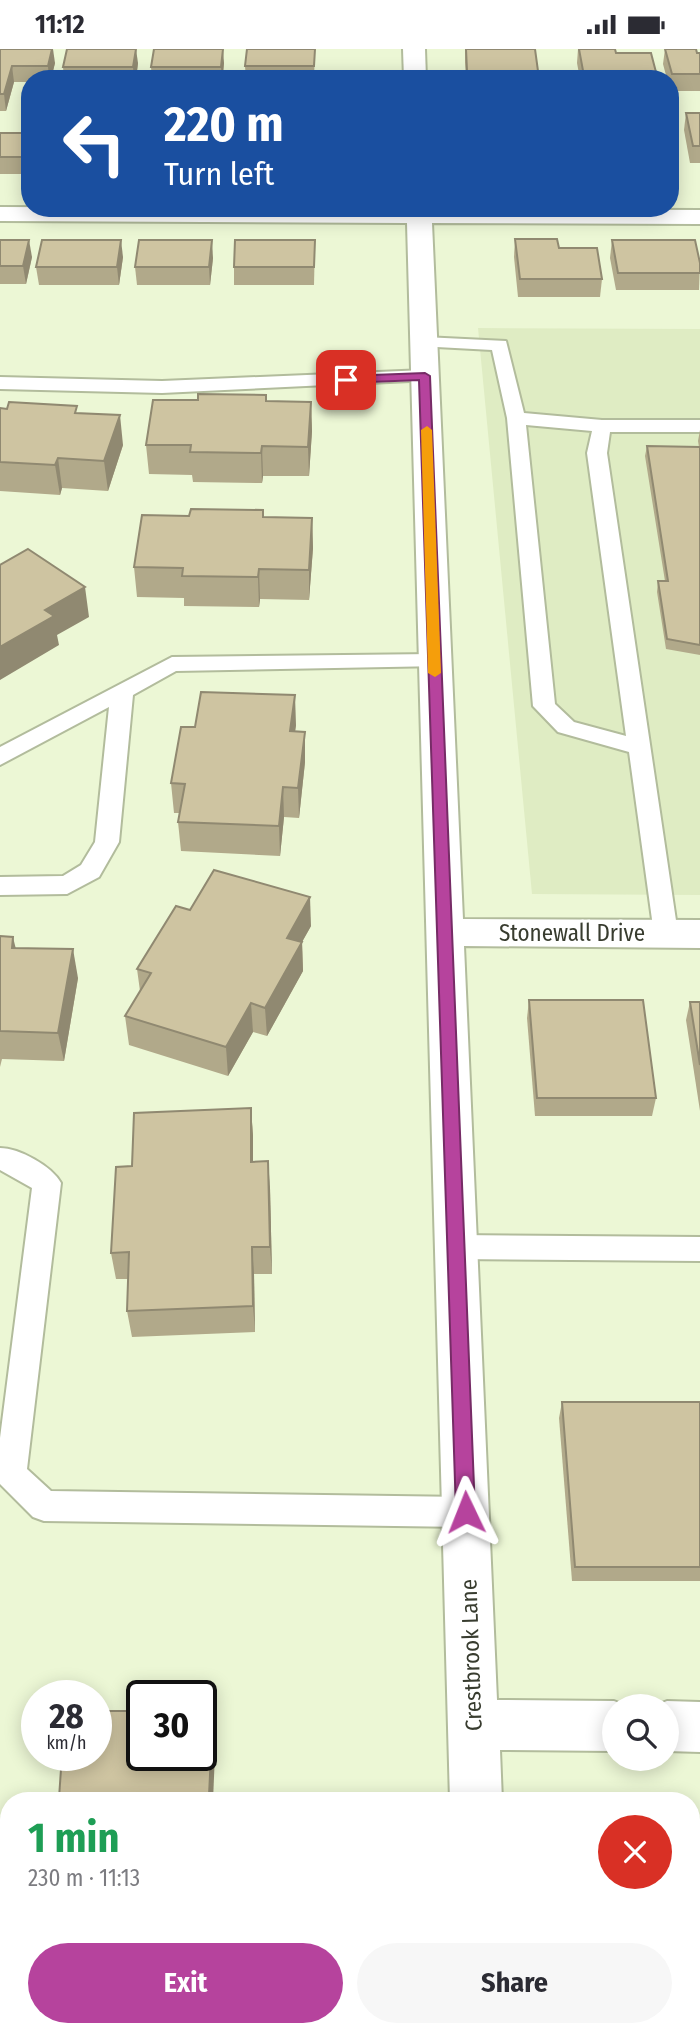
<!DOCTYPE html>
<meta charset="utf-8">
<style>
body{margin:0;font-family:"Fira Sans Condensed",sans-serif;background:#f7f7f7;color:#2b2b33;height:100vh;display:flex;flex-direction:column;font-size:26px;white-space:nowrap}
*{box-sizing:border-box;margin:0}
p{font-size:23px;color:#7c7c81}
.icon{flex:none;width:38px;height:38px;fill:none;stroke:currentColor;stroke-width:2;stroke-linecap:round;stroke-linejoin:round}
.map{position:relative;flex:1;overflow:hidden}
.details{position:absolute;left:0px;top:1743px;width:700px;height:245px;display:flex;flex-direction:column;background:#fff;border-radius:28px 28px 0 0;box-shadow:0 4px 18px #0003}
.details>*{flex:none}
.hud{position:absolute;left:21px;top:21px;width:658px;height:147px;border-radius:28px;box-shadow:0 4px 18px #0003;background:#1a4fa0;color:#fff;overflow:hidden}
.fabs{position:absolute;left:602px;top:1645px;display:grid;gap:14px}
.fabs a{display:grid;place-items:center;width:77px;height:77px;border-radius:50%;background:#fff;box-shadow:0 4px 18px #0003;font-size:35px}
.speed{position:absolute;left:21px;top:1631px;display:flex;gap:14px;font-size:35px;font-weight:700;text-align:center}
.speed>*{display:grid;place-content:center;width:91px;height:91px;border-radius:50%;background:#fff;box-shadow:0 4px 18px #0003;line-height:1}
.speed small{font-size:18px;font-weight:400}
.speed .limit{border:4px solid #111;border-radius:10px;background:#fff;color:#111}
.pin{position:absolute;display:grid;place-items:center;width:60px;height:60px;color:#fff;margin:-30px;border-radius:14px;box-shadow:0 4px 10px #0006}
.me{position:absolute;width:77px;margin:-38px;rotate:358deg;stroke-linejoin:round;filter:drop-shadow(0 0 5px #0008)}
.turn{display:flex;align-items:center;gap:24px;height:147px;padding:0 28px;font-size:32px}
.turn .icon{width:91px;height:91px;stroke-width:2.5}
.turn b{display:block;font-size:49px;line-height:60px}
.round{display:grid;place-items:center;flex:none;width:74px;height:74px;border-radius:37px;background:#f7f7f7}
.overview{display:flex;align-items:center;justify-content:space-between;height:119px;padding:0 28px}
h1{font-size:42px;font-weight:700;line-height:52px;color:#1e9e55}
.button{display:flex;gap:14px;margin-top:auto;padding:14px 28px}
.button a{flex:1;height:80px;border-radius:42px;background:#b6439d;color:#fff;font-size:28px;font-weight:700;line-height:80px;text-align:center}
.button a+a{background:#f7f7f7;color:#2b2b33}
.status{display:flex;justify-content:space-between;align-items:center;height:49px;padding:0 35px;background:#fff;direction:ltr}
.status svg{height:19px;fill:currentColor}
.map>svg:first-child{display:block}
.built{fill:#dfecc3}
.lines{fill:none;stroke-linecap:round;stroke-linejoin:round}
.service-casing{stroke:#b2bc9c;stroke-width:4}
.minor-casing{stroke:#b2bc9c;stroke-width:4}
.service{fill:#fff;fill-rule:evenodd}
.minor{fill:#fff;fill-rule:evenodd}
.wall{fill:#b1a98a}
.shaded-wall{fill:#908971}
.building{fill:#cec4a1;stroke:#908971;stroke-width:2}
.route{fill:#b6439d;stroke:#762c66;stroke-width:2}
.slow{fill:#f59e0b}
.labels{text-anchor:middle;stroke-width:6;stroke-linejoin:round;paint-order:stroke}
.street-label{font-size:23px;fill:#383c2f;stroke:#fff}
</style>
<div class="status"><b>11:12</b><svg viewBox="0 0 49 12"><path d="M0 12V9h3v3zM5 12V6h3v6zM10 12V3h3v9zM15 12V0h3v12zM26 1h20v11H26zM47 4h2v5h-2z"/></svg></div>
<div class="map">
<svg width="700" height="1988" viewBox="0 0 700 1988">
<rect width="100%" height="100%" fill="#ecf7d5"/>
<path class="built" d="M478,279L700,280V846L532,845Z"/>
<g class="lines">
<g class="service-casing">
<g id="service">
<path d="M424,288L506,292L524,364L602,371H700V383H610L607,404L678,885L675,892L666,894L657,892L654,885L629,703L558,683L533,657L507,369L492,301L418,297L415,293ZM526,376L592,382L587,404L626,687L574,673L555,655Z"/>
<path d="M425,321L431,323L434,327L431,331L162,344L0,340V328L162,332Z"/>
<path d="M434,605L442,607L445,612L442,617L176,622L133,646L119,793L99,828L67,845L0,846V828L63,827L81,816L95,793L109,658L0,716V698L172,608Z"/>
<path d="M0,1099C19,1099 52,1117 61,1134L27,1420L51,1442L465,1448L476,1452L481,1463L476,1474L465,1478L44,1472L33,1468L0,1435V1389L32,1139L0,1121Z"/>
<path d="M456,1186L700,1188V1212L456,1210L446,1207L442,1198L446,1189Z"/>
</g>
</g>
<g class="minor-casing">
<g id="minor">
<path d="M403,0H425L426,30H404Z"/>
<path d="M0,158L700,161V175L432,174L463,870L700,871V899L464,897L497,1651L614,1652L627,1657H614V1702L500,1701L502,1752H450L407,174L0,172Z"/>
<path d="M667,1652L700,1653V1703L667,1702V1657H654Z"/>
<rect x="454" y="1979" width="56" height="9"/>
</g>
</g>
<use href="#service" class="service"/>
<use href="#minor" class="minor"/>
</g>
<g class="wall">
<path d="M0,0L55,14L51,30H30V33H14L6,62H0Z"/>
<path d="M315,0L314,30H246L245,17Z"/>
<path d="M465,0L538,22V30H466L465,13Z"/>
<path d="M578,0H615L616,4L657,27V30H580L577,14Z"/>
<path d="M665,0H696L697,4H700V42H670V30H667L663,15Z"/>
<path d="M138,14L136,30H64L63,18Z"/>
<path d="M224,14L223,30H152L151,18Z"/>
<path d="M686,64H700V114H690L684,81Z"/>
<rect x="0" y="84" width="30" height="41"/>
<path d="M670,88L676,110L673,128H670Z"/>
<path d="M515,190L559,199L602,230L600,248H518L514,208Z"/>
<path d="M0,191L32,208L26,235H0Z"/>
<path d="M315,191L314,236H234V218Z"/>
<path d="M612,191L700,214L699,241H616L610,209Z"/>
<path d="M123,208L119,236H39L36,218Z"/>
<path d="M213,209L210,236H137L135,218Z"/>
<path d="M266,346V352L311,353L312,382L309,427H263L262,434L193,433L192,426L149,425L146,396L198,351Z"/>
<path d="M0,359L78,364L123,396L108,442L62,439L60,446L0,442Z"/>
<path d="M700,381V606L666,600L657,543L658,532H665L645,407L647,397L699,398L698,392Z"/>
<path d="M264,468L312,469L313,499L309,551L260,550L259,558L184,557V549L137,548L134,518Z"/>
<path d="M296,676L295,682L305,683V713L299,769L284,768L280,807L181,802L178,773L180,764H174L171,734L195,678Z"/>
<path d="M190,861L311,877L302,893L303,922L267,987L253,983L228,1027L129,996L125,967L140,942L137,920Z"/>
<path d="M0,887L16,899L78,929L64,1012L2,1010L0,1018Z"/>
<path d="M529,951L656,1049L652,1067H535L527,969Z"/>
<path d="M690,953H700V1062L686,971Z"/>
<path d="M251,1059L253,1087V1112L270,1139L272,1225H254L255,1283L132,1288L127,1262L128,1230H116L111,1204L132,1117Z"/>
<path d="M562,1353H700V1532H572L559,1369Z"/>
<rect x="37" y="1979" width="167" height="9"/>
<path d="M603,1979H691L700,1988H603Z"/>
</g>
<g class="shaded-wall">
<path d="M52,0H53L55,14L51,30H49L48,17Z"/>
<path d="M136,0L138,14L136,30H134L133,18Z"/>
<path d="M223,0L224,14L222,30L221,18Z"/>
<path d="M12,17L14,33L6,62L4,45Z"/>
<path d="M29,191L32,208L26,235L23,217Z"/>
<path d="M121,191L123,208L119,236L117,218Z"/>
<path d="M212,191L213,209L210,236L209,218Z"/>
<path d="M311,353L312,382L309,427L308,398Z"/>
<path d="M120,366L123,396L108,442L104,412Z"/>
<path d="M262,397L263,427L262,434L261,404Z"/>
<path d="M58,409L62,439L60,446L55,416Z"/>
<path d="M312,469L313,499L309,551V521Z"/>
<path d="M259,520L260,550L259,558L258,528Z"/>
<path d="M85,538L89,568L57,586L59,596L0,631V598L45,561Z"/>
<path d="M295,646L296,676L291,712L290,682Z"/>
<path d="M305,683V713L299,769L298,739Z"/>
<path d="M283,738L284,768L280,807L279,777Z"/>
<path d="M310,848L311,877L288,918L287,889Z"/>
<path d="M13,888L20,917L12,899Z"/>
<path d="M302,893L303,922L267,987L265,959Z"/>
<path d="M73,900L78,929L64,1012L58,984Z"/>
<path d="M251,954L253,983L228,1027L226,998Z"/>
<path d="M251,1059L253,1087V1140L251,1113Z"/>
<path d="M268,1112L270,1139L272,1225L270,1198Z"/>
<path d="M252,1198L254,1225L255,1283L253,1257Z"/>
<path d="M213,1662L216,1681L213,1752L209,1747Z"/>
<rect x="200" y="1979" width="4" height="9"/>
</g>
<g class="building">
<path d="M0,0H52L48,17H12L4,45H0Z"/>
<path d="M67,0H136L133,18H63Z"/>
<path d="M154,0H223L221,18H151Z"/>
<path d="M247,0H315L314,17H245Z"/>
<path d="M466,0H535L538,22H467Z"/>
<path d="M579,0H615L616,4H651L657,27H584Z"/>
<path d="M665,0H696L697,4H700V25H672Z"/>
<path d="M686,64H700V97H693Z"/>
<rect x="0" y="84" width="30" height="24"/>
<path d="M670,88L676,110H670Z"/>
<path d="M515,190H557L559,199H597L602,230H520Z"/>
<path d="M0,191H29L23,217H0Z"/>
<path d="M42,191H121L117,218H36Z"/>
<path d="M139,191H212L209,218H135Z"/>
<path d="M235,191H315L314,218H234Z"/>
<path d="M612,191H695L700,214V224H618Z"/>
<path d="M198,345L266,346V352L311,353L308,398L262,397L261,404L190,403L191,396H146L153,351H198Z"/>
<path d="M9,353L77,357L75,364L120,366L104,412L58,409L55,416L0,413V359L7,360Z"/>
<path d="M647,397L700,398V596L667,590L658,532H668Z"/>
<path d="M191,460L263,461V468L312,469L309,521L259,520L258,528L182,527L183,519L134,518L142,466L189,467Z"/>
<path d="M28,500L85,538L45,561L54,567L0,598V516Z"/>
<path d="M201,643L295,646L290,682L305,683L298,739L283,738L279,777L178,773L185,735L171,734L181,678H195Z"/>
<path d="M214,821L310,848L287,889L302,893L265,959L251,954L226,998L125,967L151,924L137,920L176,857L190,861Z"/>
<path d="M0,887L13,888L12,899L73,900L58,984L0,982Z"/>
<path d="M529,951H643L656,1049H537Z"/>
<path d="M690,953H700V1016Z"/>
<path d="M251,1059V1113L268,1112L270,1198H252L253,1257L127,1262L129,1203L111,1204L116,1118L132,1117L134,1064Z"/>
<path d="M562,1353H700V1518H575Z"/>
<path d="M96,1662H142V1706H201V1662H213L209,1747H231V1752H37V1749H59L62,1706H96Z"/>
<path d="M691,1823H700V1988H609L608,1979H691Z"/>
<path d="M37,1979H200V1985L37,1987Z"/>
</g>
<path class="route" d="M425,324L430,327L475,1463L472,1469L466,1472L459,1469L456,1463L419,331L346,334L341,331L346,327Z"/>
<path class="slow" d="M427,377L432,381L441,624L435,628L428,624L421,381Z"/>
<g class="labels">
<g class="street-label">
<text x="572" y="892">Stonewall Drive</text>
<text transform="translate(471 1606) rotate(-92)" y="8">Crestbrook Lane</text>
</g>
</g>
</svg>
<div class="fabs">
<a><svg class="icon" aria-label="search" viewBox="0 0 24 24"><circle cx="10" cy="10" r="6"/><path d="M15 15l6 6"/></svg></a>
</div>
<div class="speed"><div>28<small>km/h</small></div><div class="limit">30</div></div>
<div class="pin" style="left:346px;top:331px;background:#d93025"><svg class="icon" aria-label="arrive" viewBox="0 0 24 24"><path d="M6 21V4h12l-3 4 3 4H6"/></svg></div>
<svg class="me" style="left:466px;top:1463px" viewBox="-20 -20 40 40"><path d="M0-17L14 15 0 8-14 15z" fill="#b6439d" stroke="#fff" stroke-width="4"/></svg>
<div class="hud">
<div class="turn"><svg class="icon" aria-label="left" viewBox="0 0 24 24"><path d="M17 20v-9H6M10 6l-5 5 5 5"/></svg><div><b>220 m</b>Turn left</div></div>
</div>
<section class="details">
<div class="overview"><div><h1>1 min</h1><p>230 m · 11:13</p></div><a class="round" style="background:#d93025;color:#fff"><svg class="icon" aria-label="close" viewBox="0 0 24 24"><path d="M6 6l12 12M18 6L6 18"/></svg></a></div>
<div class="button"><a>Exit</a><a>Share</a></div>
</section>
</div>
